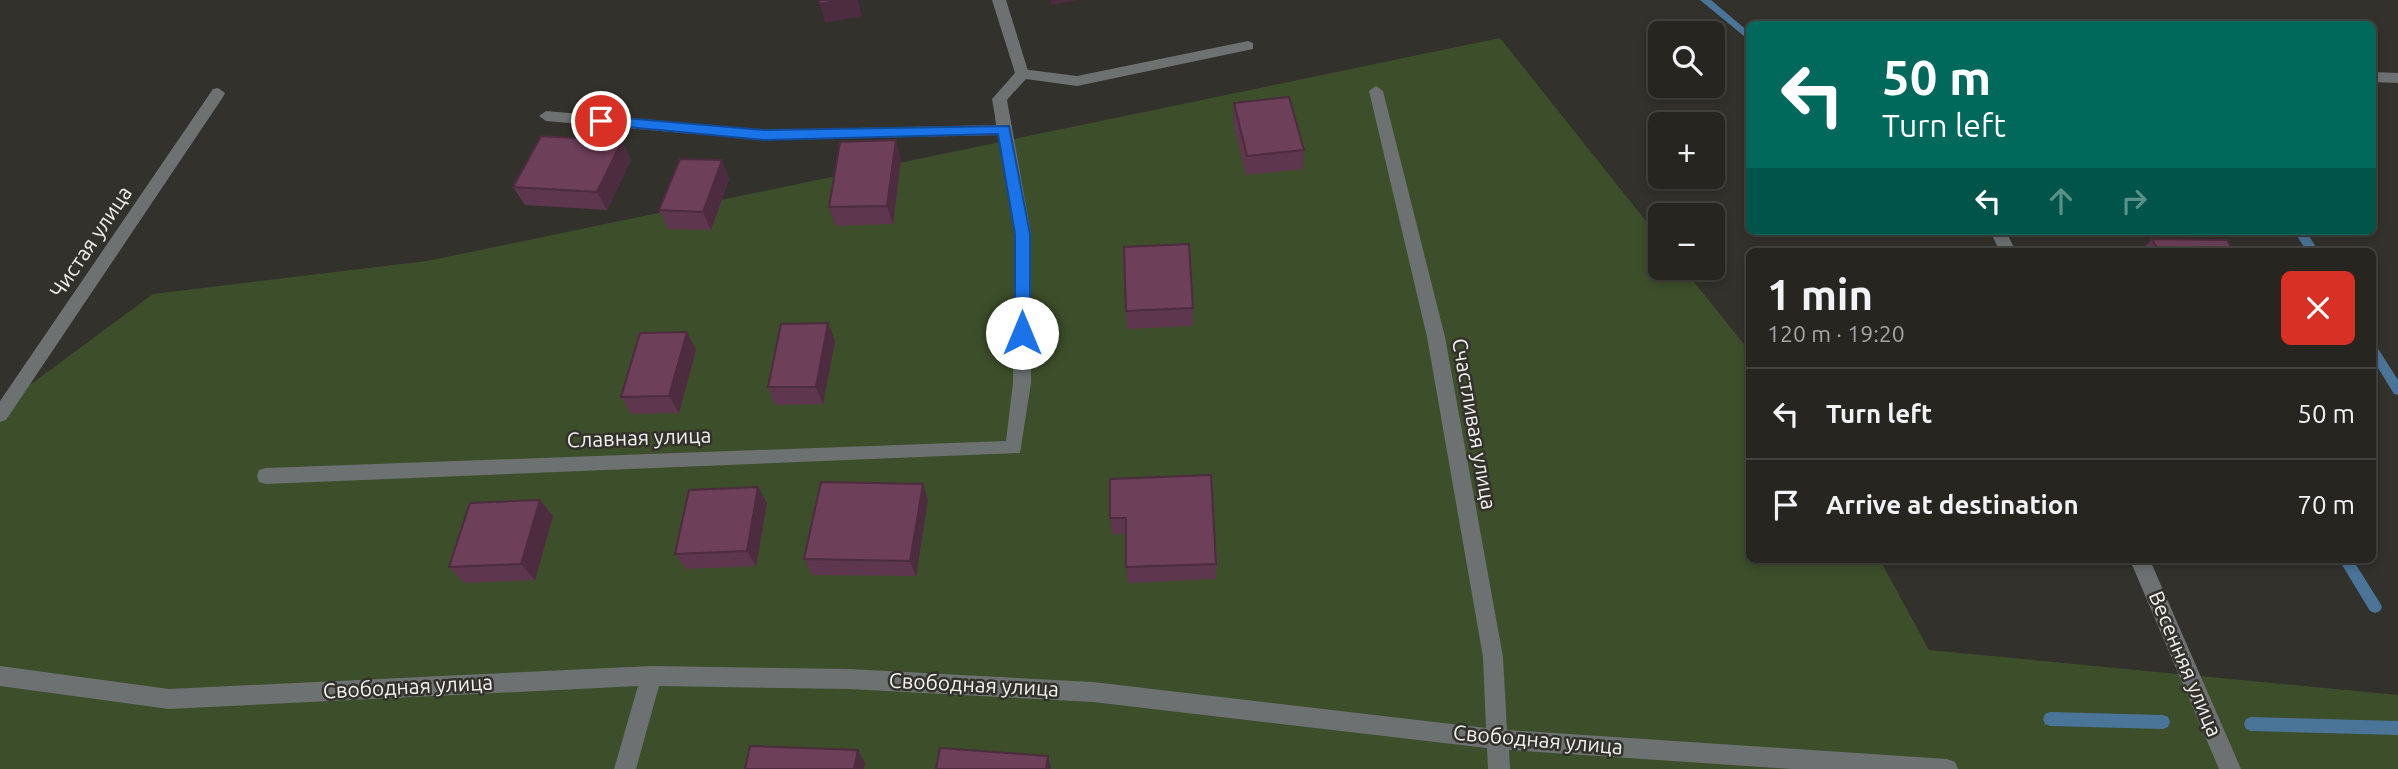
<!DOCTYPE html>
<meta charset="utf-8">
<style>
body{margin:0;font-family:Ubuntu,sans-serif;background:#2e2d29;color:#f1f3f6;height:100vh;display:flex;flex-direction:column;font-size:26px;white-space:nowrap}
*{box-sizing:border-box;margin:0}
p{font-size:23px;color:#a4a5a5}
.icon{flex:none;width:38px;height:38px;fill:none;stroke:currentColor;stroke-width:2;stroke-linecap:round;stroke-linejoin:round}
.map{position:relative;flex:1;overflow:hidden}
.side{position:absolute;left:1746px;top:248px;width:630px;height:315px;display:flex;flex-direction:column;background:#262520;border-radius:10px;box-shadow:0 4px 10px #0003,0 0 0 2px #42423e}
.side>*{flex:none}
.top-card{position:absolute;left:1746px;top:21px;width:630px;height:214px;border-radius:10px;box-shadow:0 4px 10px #0003,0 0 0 2px #42423e;background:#00695c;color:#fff;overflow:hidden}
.tools{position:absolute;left:1648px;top:21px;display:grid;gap:14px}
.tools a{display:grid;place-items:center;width:77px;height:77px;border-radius:10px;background:#262520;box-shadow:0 4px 10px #0003,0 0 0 2px #42423e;font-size:35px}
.pin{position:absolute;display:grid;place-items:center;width:60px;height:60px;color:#fff;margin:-30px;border:4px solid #fff;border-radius:50%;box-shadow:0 2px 7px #0007}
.me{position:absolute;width:77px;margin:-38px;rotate:0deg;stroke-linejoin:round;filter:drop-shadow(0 0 5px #0008)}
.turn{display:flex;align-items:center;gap:24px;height:147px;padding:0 21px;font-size:32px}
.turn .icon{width:91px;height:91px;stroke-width:2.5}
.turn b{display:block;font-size:49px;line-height:60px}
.lanes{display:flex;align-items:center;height:66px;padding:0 21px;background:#0003;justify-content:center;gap:35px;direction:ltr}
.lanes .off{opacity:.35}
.round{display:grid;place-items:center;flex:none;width:74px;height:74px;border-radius:10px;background:#2e2d29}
.head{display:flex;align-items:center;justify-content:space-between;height:119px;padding:0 21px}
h1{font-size:42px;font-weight:600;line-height:52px}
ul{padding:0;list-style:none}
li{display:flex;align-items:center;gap:21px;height:91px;padding:0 21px;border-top:2px solid #42423e}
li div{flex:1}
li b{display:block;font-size:26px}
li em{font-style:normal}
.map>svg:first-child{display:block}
.green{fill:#3d4e2a}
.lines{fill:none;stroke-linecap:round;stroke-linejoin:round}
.stream{fill:#4b7499;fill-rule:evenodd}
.lane{fill:#6d7171;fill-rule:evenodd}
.street{fill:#6d7171;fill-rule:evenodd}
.wall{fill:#5e364d}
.shaded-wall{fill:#4c2c3e}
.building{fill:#6d3f59;stroke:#4c2c3e;stroke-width:2}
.route{fill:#1a73e8;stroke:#114b97;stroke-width:2}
.labels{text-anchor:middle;stroke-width:5;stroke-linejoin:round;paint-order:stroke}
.street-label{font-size:21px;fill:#f4f3ef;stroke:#33312b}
</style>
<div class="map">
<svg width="2398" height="769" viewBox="0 0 2398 769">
<rect width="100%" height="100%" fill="#33312b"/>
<path class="green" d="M1500,38L1661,240V268H1683L1750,352V560H1880L1929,650L2398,695V769H0V407L153,294L427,261Z"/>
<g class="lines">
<g class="stream">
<path d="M1700,0H1711L1750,33V41Z"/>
<path d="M2294,231H2306L2319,252H2307Z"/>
<path d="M2373,345L2377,347L2398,380V395L2394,394L2373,360Z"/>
<path d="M2339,560H2353L2380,603L2382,607L2380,611L2375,613L2370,611Z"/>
<path d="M2050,712L2163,715L2168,717L2170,722L2168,727L2163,729L2050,726L2045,724L2043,719L2045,714Z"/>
<path d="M2251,717L2398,721V735L2251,731L2246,729L2244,724L2246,719Z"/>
</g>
<g class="lane">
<path d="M1248,41L1253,43V49L1077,86L1026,79L1015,91L1010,93L1003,88L1017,71L1022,69L1077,76Z"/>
<path d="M1002,109L1009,114L1012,130L1004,135L765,140L546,121L539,116L546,111L765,130L996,125L995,114Z"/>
</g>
<g class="street">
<path d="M992,0H1006L1029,74L1007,100L1031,234V383L1020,453L266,484L259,482L257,476L259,470L266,468L1006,441L1013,383L1015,234L992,99L1015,73Z"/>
<path d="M2373,72L2398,73V83L2373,82Z"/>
<path d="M1376,86L1383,91L1445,337L1503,657L1507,730L1947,759L1955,762L1958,769H1792L1509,750L1510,769H1488L1487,748L1093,702L849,689L659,686L636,769H614L638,686L169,709L0,686V666L169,689L651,666L849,669L1093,682L1486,728L1483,657L1427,337L1369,91Z"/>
<path d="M218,88L225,93L223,97L6,420L0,422V401L213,89Z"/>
<path d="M1990,231H2006L2016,252H2000Z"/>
<path d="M2130,560H2150L2241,769H2219Z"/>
</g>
</g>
<g class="wall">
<path d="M1234,103L1304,150L1303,169L1246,175L1233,122Z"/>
<path d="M622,141L631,160L607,210L525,205L513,187Z"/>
<path d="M901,159L893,224L835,226L829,207Z"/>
<path d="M722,160L729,179L711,230L668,229L659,210Z"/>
<path d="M2152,239L2234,252H2140Z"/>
<path d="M1193,308V326L1127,329L1126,311Z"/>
<path d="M687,332L696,350L679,413L631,414L621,397Z"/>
<path d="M835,341L823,404L775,405L768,387Z"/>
<path d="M1211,475L1216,564V579L1128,583L1126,567V534H1112L1110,518Z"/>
<path d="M758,487L767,503L756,566L686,569L675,554Z"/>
<path d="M540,500L553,516L535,580L464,583L449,567Z"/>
<path d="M928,500L916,576L812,575L804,559Z"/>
</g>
<g class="shaded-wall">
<path d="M841,0H858L862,16L825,23L820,4Z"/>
<path d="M1051,0H1079L1051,5Z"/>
<path d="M896,140L901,159L893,224L887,206Z"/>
<path d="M622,141L631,160L607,210L597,192Z"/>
<path d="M722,160L729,179L711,230L703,212Z"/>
<path d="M828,323L835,341L823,404L816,387Z"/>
<path d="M687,332L696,350L679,413L669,396Z"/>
<path d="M923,484L928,500L916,576L910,561Z"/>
<path d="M758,487L767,503L756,566L747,551Z"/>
<path d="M540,500L553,516L535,580L521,564Z"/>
<path d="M858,750L865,763L864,769H854Z"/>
<path d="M1048,756L1051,769H1046Z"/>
</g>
<g class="building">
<path d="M819,0H841L820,4Z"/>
<path d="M1289,97L1304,150L1247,156L1234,103Z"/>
<path d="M541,136L622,141L597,192L513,187Z"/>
<path d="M896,140L887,206L829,207L840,142Z"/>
<path d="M680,159L722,160L703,212L659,210Z"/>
<path d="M2152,239L2227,240L2234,252H2159Z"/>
<path d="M1189,244L1193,308L1126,311L1124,247Z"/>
<path d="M828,323L816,387H768L781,324Z"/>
<path d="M687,332L669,396L621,397L640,333Z"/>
<path d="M1211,475L1216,564L1126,567V518H1110V479Z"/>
<path d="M821,482L923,484L910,561L804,559Z"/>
<path d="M758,487L747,551L675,554L689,490Z"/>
<path d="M540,500L521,564L449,567L470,503Z"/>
<path d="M750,746L858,750L854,769H745Z"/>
<path d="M940,748L1048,756L1046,769H936Z"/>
</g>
<path class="route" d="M601,116L765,130L1009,126L1030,234V333L1022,339L1015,333V234L998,134L765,140L596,124L594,121Z"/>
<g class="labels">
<g class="street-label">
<text transform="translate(91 242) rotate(-56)" y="7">Чистая улица</text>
<text transform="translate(1474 424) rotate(80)" y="7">Счастливая улица</text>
<text transform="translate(639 438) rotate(-2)" y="7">Славная улица</text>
<text transform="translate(2185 664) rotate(67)" y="7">Весенняя улица</text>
<text transform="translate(974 685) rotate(3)" y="7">Свободная улица</text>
<text transform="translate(408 687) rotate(-3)" y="7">Свободная улица</text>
<text transform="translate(1538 740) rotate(5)" y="7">Свободная улица</text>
</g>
</g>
</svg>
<div class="tools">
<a><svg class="icon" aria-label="search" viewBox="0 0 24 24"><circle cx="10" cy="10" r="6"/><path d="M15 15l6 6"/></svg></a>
<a>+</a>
<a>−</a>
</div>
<div class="pin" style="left:601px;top:121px;background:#d93025"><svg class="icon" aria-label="arrive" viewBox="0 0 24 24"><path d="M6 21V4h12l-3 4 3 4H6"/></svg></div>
<svg class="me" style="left:1022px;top:333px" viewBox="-20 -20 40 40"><circle r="19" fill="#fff"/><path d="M0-13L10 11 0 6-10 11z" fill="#1a73e8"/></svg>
<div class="top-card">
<div class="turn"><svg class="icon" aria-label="left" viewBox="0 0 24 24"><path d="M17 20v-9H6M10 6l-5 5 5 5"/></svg><div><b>50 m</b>Turn left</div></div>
<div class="lanes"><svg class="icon" aria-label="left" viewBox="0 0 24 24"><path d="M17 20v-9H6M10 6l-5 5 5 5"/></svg><svg class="icon off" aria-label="ahead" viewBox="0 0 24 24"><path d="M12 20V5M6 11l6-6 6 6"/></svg><svg class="icon off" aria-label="right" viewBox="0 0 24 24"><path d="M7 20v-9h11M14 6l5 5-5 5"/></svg></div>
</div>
<section class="side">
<div class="head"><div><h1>1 min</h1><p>120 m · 19:20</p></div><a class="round" style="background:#d93025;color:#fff"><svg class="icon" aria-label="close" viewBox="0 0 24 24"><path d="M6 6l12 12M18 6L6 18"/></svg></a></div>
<ul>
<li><svg class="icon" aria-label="left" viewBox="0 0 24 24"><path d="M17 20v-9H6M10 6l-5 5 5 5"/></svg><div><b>Turn left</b></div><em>50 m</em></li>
<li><svg class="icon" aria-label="arrive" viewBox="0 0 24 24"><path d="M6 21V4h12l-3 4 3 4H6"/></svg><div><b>Arrive at destination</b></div><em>70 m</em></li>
</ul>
</section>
</div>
